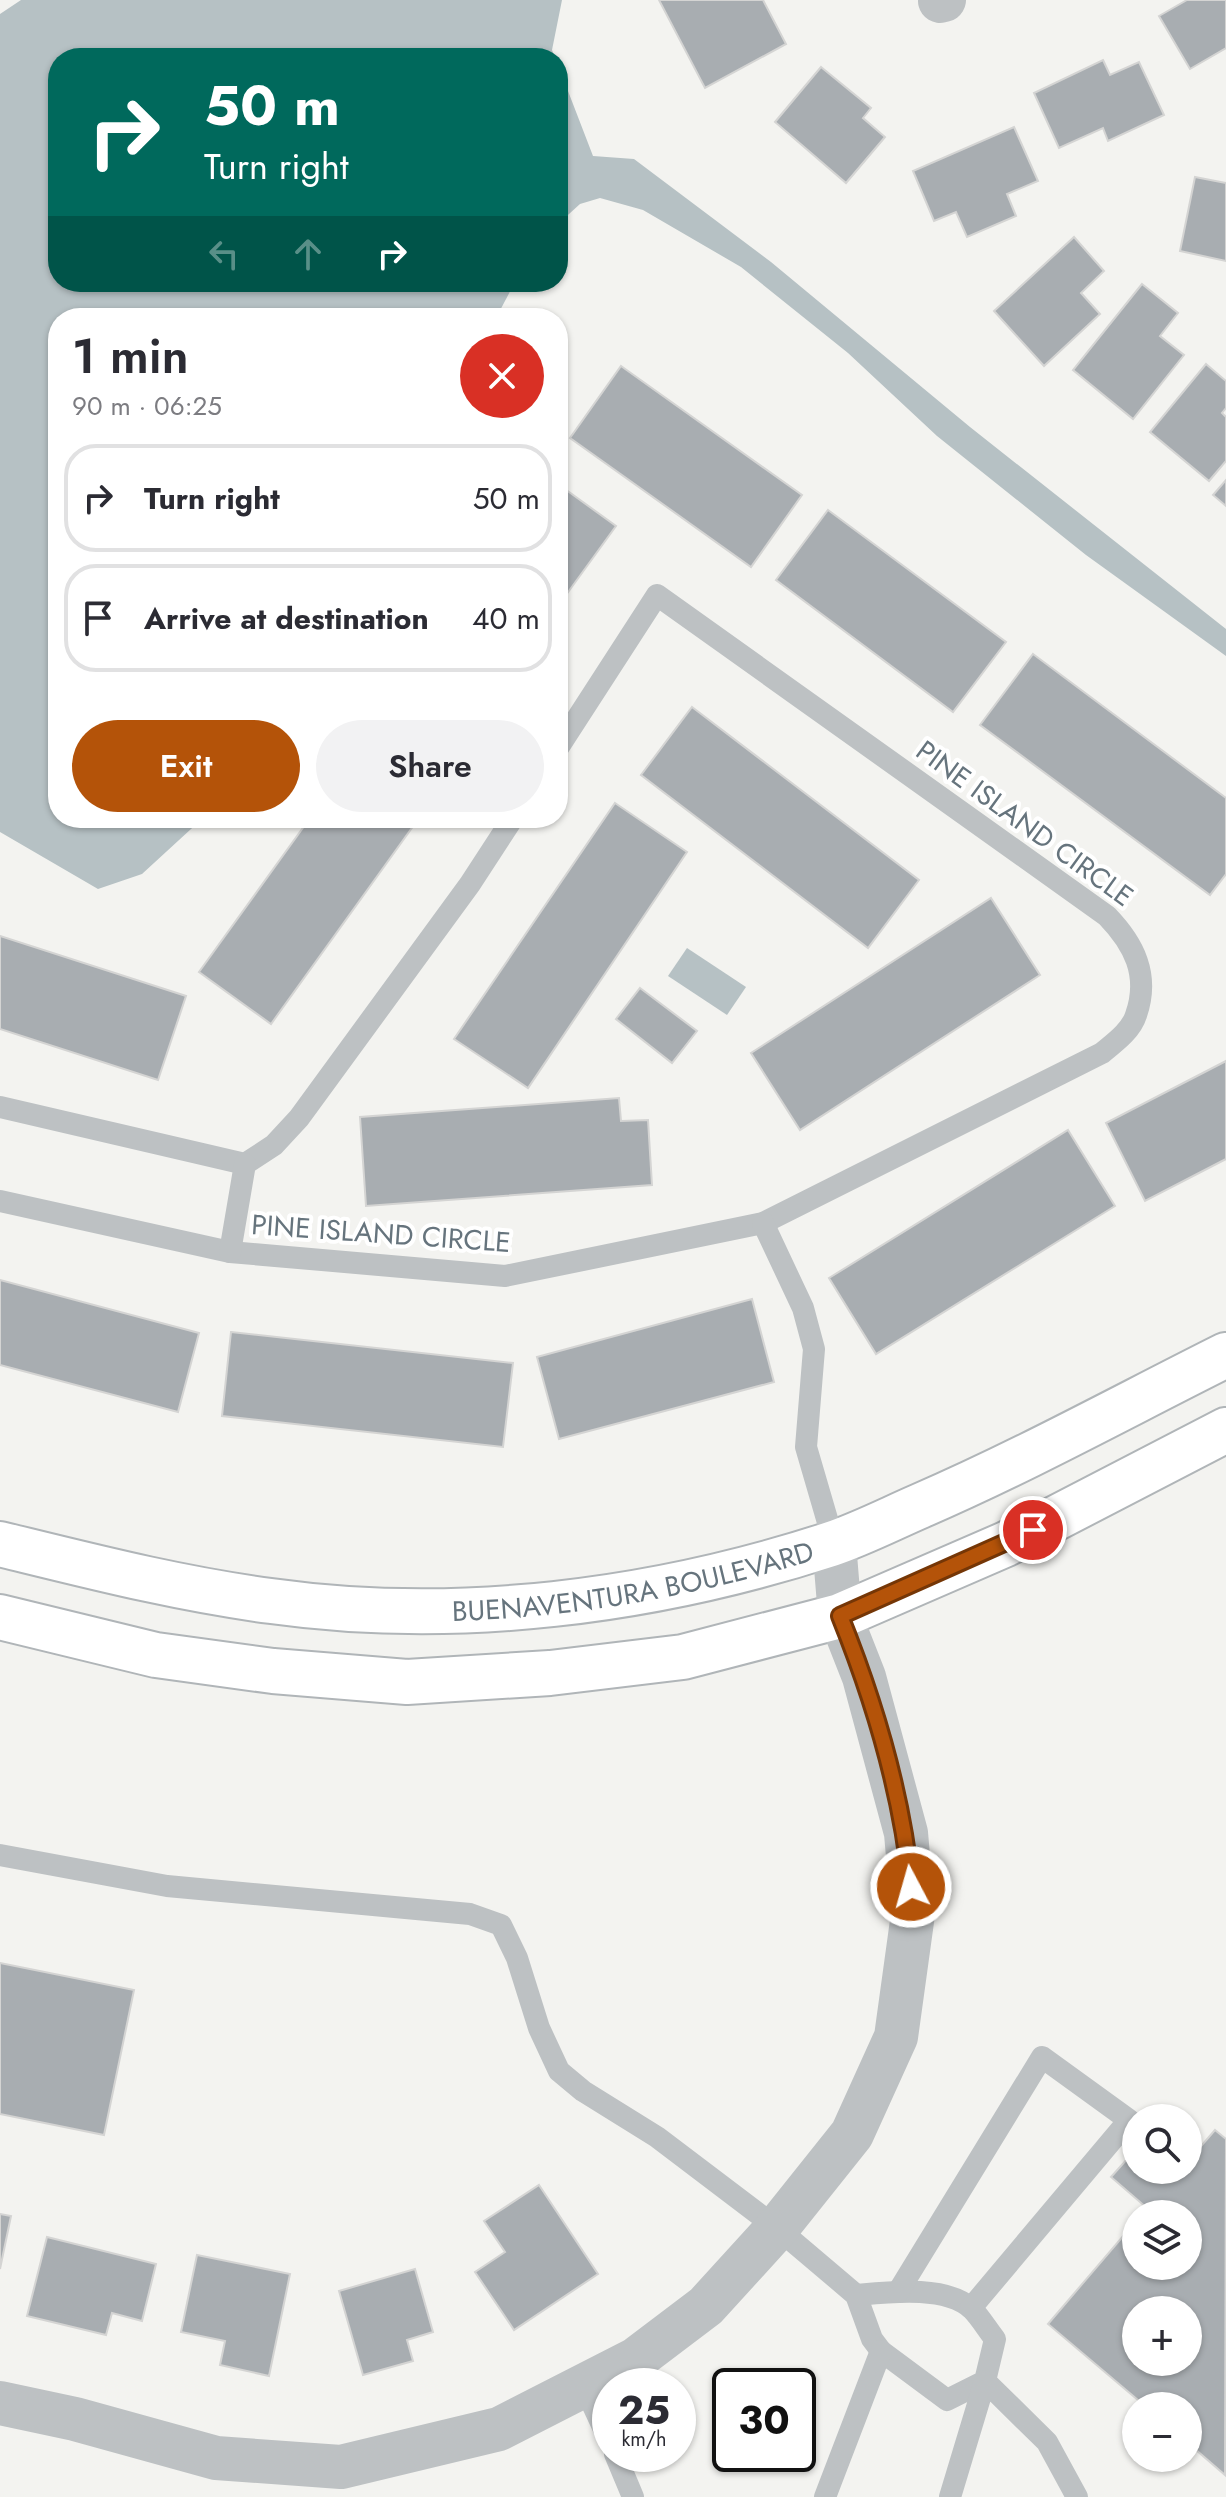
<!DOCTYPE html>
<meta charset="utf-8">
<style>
body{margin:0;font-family:Jost,sans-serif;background:#f2f2f3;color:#2b2b33;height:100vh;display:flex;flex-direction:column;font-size:30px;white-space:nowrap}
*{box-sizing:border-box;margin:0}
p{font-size:26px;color:#7c7c81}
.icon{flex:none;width:44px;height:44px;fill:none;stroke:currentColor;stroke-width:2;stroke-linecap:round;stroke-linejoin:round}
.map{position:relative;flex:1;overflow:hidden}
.drawer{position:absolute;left:48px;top:308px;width:520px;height:520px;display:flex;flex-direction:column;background:#fff;border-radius:32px;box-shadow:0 2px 6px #0004}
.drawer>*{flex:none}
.banner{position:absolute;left:48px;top:48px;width:520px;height:244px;border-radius:32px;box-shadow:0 2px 6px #0004;background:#00695c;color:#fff;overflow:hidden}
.tools{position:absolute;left:1122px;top:2104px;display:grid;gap:16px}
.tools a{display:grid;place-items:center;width:80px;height:80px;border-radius:50%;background:#fff;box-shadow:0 2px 6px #0004;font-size:40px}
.speed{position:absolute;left:592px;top:2368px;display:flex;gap:16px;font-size:40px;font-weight:700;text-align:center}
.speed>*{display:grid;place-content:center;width:104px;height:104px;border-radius:50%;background:#fff;box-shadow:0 2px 6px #0004;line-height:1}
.speed small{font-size:20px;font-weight:400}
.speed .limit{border:4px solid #111;border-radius:12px;background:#fff;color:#111}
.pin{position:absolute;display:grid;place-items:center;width:68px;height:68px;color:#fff;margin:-34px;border:4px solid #fff;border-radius:50%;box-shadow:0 2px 8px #0007}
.me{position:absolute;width:88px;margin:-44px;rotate:354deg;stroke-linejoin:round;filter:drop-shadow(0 0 6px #0008)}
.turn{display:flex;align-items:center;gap:28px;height:168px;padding:0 24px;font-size:36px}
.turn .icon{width:104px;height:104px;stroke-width:2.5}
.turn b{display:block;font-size:56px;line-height:68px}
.lanes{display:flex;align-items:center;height:76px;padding:0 24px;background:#0003;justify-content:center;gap:40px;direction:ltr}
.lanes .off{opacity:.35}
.round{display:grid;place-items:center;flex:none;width:84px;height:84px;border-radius:42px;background:#f2f2f3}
.headline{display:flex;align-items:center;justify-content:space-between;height:136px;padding:0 24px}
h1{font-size:48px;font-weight:600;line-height:60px}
.action{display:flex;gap:16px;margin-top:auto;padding:16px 24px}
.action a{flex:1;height:92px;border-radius:48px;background:#b45309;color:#fff;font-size:32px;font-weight:600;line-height:92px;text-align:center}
.action a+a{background:#f2f2f3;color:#2b2b33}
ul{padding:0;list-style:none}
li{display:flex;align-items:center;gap:24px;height:108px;margin:0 16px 12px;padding:0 8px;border:4px solid #e1e1e2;border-radius:32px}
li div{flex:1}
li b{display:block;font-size:30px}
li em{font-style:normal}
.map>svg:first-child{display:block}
.water{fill:#b6c1c4}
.building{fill:#a8adb1;stroke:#d4d4d3;stroke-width:2;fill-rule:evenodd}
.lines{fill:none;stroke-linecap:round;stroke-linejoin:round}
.secondary-casing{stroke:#b0b5b8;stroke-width:48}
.lane{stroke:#bdc1c3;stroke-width:22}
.street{stroke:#bdc1c3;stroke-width:44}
.secondary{stroke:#fff;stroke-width:44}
.route-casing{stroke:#753606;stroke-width:20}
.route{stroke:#b45309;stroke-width:14}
.labels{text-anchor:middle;stroke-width:8;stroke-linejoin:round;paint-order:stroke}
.street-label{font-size:28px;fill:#66747d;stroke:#fff}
</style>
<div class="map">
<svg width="1226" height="2497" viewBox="0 0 1226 2497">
<rect width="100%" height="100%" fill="#f3f3f0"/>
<g class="water">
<path d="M21,0H562L552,50L555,58H58V282H515L496,318H58V818H203L142,874L98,889L0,832V14Z"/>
<path d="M558,65L593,156L634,159L771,262L970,427L1226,629V656L1086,555L937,436L848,353L741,267L643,210L600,198L580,204L558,224Z"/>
<path d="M687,948L746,987L727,1015L668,976Z"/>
</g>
<g class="building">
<path d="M659,0H763L786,44L705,88Z"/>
<path d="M1187,0H1226V48L1190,69L1159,16Z"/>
<path d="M1103,60L1110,75L1139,62L1164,115L1108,141L1103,128L1059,148L1034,93Z"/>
<path d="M821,67L871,108L863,118L885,137L846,183L775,122Z"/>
<path d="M1014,127L1038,181L1007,194L1016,216L967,237L956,212L934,221L913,171Z"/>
<path d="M1195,177L1226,183V261L1180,251Z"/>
<path d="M1074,237L1104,271L1081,293L1100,314L1044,366L994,311Z"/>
<path d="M1142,284L1178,313L1160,336L1184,355L1133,419L1073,370Z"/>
<path d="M1206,364L1226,381V408L1222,413L1226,417V461L1209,481L1150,432Z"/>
<path d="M621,366L802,495L751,567L570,438Z"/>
<path d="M1226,480V506L1213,495Z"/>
<path d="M558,484L616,526L558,606Z"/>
<path d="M828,510L1006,642L953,712L776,580Z"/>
<path d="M1033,654L1226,798V874L1210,895L980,725Z"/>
<path d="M692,707L919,880L868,948L641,775Z"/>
<path d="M615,803L687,852L528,1088L454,1039Z"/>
<path d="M310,818H419L271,1024L199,972Z"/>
<path d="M991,898L1040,975L800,1130L751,1053Z"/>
<path d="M0,936L186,996L158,1080L0,1029Z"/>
<path d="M640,988L697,1031L672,1063L616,1019Z"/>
<path d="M1226,1061V1159L1145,1201L1106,1123Z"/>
<path d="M619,1098L621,1121L648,1120L652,1185L366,1206L360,1117Z"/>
<path d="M1068,1130L1115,1206L876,1354L829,1278Z"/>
<path d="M0,1280L199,1333L178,1412L0,1365Z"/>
<path d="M752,1299L774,1382L559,1439L537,1357Z"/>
<path d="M231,1332L513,1363L503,1447L222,1416Z"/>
<path d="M0,1963L134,1990L104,2135L0,2114Z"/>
<path d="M1215,2130L1226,2139L1225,2475L1188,2443V2406H1145L1048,2324L1136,2221V2266H1188V2214H1142L1147,2208L1111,2177L1136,2149V2170H1160L1172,2180L1180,2170H1188V2161ZM1136,2310H1188V2362H1136Z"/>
<path d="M539,2185L598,2274L514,2330L475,2272L505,2252L484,2221Z"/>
<path d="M0,2214L11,2216L0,2269Z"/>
<path d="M47,2237L156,2264L142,2321L112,2313L106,2335L27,2316Z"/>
<path d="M197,2255L290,2274L269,2376L220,2365L225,2341L181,2332Z"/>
<path d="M415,2269L433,2332L407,2340L413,2361L363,2375L339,2291Z"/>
</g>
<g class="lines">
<g class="secondary-casing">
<g id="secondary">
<path id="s1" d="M0,1544C90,1566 179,1589 271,1601C457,1627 653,1602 831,1544C861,1534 890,1519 920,1506C1024,1461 1124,1406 1226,1355"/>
<path d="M0,1617L156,1655L273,1671L407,1682L550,1673L683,1657L840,1616L1006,1544L1226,1430"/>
</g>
</g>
<g class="lane">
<path d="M0,1107L245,1164L274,1145L299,1118L470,884L513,818"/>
<path d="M0,1201L230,1252L505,1276L763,1223L1102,1053C1114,1043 1131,1031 1136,1015C1150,975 1134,944 1107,916L657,595L558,748"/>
<path d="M763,1223L803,1308L814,1349L806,1447L834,1543"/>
<path d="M230,1252L245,1164"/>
<path d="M0,1855L167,1886L470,1914L501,1925L517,1958L539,2028L559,2071L583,2091L657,2137L777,2228L856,2295L872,2339L881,2351L947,2400L985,2381L995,2339C987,2329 980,2317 972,2309C946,2285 889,2292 856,2295"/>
<path d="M898,2292L1042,2057L1129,2120L971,2308"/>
<path d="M584,2386L610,2442"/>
<path d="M615,2454L633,2497"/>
<path d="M825,2497L881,2351"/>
<path d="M950,2497L985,2381L1047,2442L1077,2497"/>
</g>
<g class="street">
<path d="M940,1L944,0"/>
<path d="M0,2403L75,2419L216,2458L341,2467L499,2429L636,2359L706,2306L777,2228L852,2134L896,2037L913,1914L906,1833L864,1677L840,1616L834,1543"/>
</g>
<use href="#secondary" class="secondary"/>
</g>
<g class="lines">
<g class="route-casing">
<path id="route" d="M911,1887C902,1793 875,1703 840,1616L1033,1530"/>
</g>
<use href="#route" class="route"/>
</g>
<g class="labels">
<g class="street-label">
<text transform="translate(1025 823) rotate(36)" y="10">PINE ISLAND CIRCLE</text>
<text transform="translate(381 1233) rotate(4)" y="10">PINE ISLAND CIRCLE</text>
<text dy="10" stroke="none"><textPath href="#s1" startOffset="642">BUENAVENTURA BOULEVARD</textPath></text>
</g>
</g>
</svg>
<div class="tools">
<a><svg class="icon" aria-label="search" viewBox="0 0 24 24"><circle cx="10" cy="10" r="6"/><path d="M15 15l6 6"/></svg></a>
<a><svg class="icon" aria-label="layers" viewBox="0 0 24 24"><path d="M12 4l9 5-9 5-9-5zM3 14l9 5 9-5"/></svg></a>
<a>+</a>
<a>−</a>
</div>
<div class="speed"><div>25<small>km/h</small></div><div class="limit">30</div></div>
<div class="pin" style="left:1033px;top:1530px;background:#d93025"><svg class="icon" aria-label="arrive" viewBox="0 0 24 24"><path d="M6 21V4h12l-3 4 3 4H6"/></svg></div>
<svg class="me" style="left:911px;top:1887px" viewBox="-20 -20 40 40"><circle r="17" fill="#b45309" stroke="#fff" stroke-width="3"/><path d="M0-11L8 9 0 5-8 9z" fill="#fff"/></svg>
<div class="banner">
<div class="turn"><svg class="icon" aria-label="right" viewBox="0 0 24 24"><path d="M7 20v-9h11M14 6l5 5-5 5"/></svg><div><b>50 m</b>Turn right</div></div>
<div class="lanes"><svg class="icon off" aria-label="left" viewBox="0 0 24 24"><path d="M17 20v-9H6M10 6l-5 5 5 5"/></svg><svg class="icon off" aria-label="ahead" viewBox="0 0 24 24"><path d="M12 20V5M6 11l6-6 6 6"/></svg><svg class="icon" aria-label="right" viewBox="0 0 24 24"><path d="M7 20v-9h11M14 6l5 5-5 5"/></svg></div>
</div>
<section class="drawer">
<div class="headline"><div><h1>1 min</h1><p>90 m · 06:25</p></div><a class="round" style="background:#d93025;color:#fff"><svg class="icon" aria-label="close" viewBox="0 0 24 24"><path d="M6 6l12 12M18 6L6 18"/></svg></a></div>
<ul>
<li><svg class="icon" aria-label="right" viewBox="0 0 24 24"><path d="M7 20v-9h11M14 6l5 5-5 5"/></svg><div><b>Turn right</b></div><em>50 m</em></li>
<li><svg class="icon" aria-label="arrive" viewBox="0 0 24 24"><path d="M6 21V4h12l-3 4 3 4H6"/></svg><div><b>Arrive at destination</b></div><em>40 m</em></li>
</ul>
<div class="action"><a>Exit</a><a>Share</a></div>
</section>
</div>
